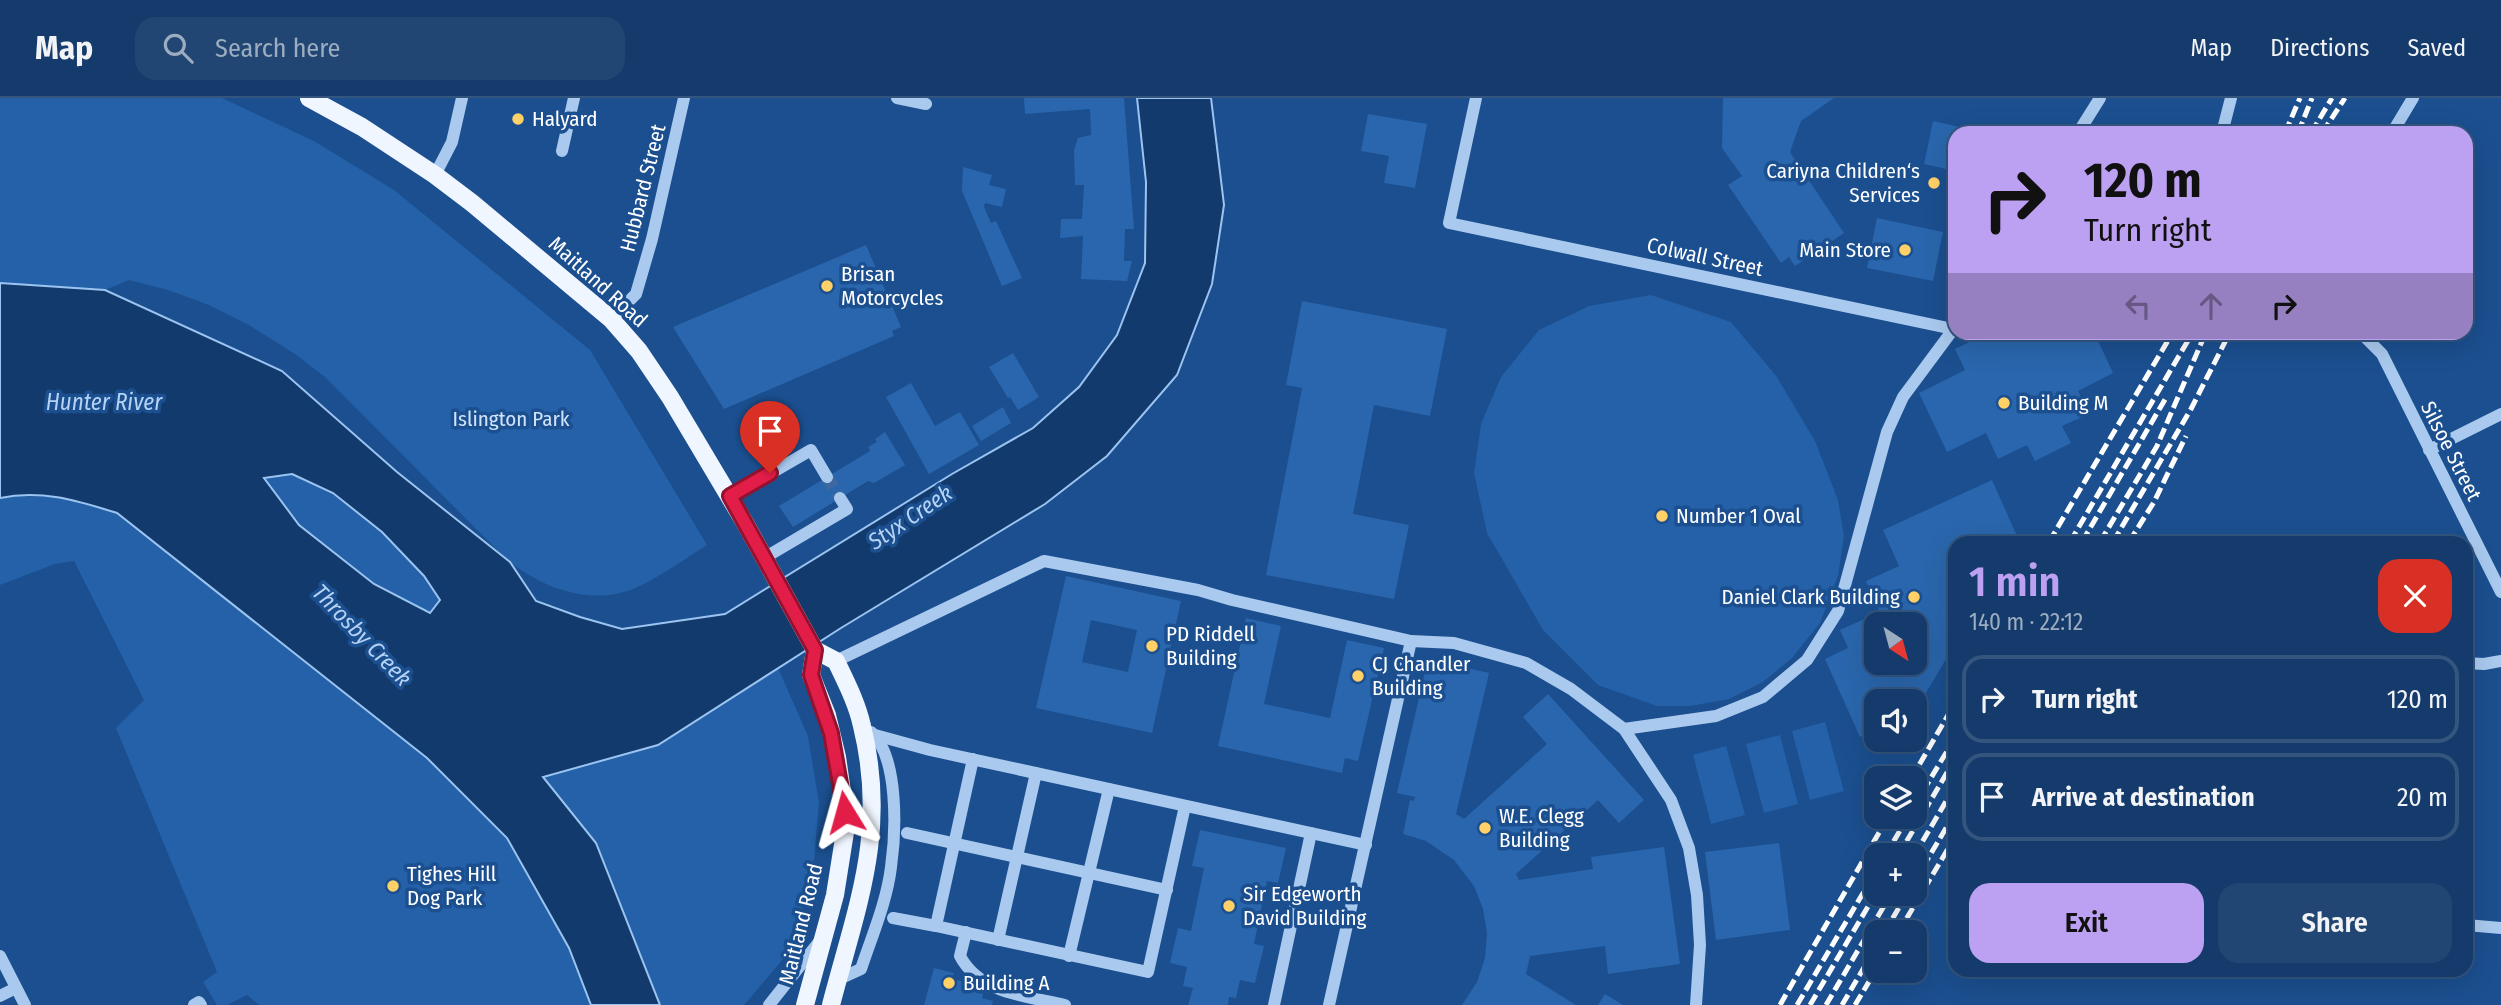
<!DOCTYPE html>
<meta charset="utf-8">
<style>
body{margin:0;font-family:"Fira Sans Condensed",sans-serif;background:#214673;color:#f1f3f6;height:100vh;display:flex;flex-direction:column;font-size:26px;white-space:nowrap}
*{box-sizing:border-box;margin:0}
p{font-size:23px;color:#9dadc1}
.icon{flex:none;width:38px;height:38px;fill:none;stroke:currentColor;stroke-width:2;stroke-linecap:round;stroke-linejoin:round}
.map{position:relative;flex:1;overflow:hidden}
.sheet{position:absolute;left:1948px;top:438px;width:525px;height:441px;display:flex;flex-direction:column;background:#143b6b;border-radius:21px;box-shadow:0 7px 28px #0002,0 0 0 2px #33557e}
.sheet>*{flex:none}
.guide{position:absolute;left:1948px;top:28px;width:525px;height:214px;border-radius:21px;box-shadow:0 7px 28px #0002,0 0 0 2px #33557e;background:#bca0f2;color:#111;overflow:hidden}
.needle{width:46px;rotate:144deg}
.controls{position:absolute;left:1864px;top:514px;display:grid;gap:14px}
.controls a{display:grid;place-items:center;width:63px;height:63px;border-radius:14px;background:#143b6b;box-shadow:0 7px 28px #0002,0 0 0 2px #33557e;font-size:35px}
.pin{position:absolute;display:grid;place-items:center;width:60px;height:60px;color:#fff;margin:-72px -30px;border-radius:50% 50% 50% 0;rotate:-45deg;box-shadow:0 0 7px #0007}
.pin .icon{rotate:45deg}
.me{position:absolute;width:77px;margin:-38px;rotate:352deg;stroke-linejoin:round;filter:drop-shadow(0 0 5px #0008)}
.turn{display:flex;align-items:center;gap:24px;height:147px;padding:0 21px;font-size:32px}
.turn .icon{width:91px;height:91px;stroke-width:2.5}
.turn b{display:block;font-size:49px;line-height:60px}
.lanes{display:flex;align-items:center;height:66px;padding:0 21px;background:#0003;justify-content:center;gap:35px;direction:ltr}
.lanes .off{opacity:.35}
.round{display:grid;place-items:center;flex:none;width:74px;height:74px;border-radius:21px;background:#214673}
.summary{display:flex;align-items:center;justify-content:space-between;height:119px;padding:0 21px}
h1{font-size:42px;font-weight:600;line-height:52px;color:#bca0f2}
.cta{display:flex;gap:14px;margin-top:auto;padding:14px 21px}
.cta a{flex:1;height:80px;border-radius:21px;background:#bca0f2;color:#111;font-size:28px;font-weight:600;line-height:80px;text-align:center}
.cta a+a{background:#214673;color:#f1f3f6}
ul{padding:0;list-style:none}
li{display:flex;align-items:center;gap:21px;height:88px;margin:0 14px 10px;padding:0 7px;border:4px solid #33557e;border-radius:21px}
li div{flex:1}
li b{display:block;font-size:26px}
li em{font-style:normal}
header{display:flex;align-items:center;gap:42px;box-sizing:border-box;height:98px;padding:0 35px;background:#143b6b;border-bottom:2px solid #33557e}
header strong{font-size:33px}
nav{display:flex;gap:38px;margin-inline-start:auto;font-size:24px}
.search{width:490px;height:63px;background:#214673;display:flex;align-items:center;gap:18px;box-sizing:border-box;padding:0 24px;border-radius:21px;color:#9dadc1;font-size:26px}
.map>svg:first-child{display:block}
.green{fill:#2461a8}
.water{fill:#123a6d;stroke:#9cc4f0;stroke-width:2;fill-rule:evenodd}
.building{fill:#2a66ad;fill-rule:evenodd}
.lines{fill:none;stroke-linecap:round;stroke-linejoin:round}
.minor-tunnel{stroke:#3d69a0;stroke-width:12;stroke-dasharray:12 6;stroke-linecap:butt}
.minor{stroke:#a9c9ee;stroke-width:12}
.major{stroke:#f0f6ff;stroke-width:18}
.rail{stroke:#fff;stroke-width:5;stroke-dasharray:12 5;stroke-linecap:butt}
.route-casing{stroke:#92132f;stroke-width:18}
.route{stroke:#e11d48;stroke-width:12}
.poi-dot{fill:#ffd166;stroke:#1b4f8f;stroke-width:2.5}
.labels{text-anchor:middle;stroke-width:7;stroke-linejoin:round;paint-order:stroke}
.poi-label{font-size:21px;fill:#fff;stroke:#1b4f8f;text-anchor:start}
.street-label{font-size:21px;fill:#fff;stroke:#1b4f8f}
.park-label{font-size:21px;fill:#cfe3fa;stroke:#1b4f8f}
.water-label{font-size:23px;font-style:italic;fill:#b5d3f5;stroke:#1b4f8f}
</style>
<header>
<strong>Map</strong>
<div class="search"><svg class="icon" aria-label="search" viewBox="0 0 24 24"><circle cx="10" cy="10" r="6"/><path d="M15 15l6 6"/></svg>Search here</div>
<nav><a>Map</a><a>Directions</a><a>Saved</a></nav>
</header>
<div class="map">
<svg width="2501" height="907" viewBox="0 0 2501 907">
<rect width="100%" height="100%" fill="#1b4f8f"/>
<g class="green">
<path d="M0,0H222L314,43L394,92L590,252L707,447C685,461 664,476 642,487C596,511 542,491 505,460L325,279L295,256L249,227L209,207L168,192L129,182L105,192L0,185Z"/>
<path d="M1651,197L1731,224L1777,279L1815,343L1838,402L1844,438L1838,478L1820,525L1792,560L1763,584L1729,601L1690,608H1657L1598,587L1543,532L1487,435L1474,375L1481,326L1501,279L1539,232L1589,208Z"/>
<path d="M292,376L333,395L382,434L424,478L440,502L430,515L374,486L299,427L264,380Z"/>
<path d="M10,398L64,399L117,415L427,660L507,741L569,850L591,907H259L247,897L227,907H217L203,884L217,874L116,630L144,602L74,463L55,466L0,487V400Z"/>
<path d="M778,570L808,638L819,705L813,775L790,853L744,907H660L596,745L543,679L658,647Z"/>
<path d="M1825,624L1844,693L1810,702L1792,633Z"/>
<path d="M1780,637L1798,706L1764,715L1746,646Z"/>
<path d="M1726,648L1745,717L1711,726L1693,657Z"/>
</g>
<path class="water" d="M1137,0H1211L1224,107L1212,186L1177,277L1107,358L1045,406L841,530L658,647L543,679L596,745L660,907H591L569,850L507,740L427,660L117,415C78,403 41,391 0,400V185L105,192L282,273L397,374L510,464L536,503L580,519L622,531L725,516L952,376L1033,330L1079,289L1117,237L1145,165L1146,84ZM292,376L333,395L382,434L424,478L440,502L430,515L374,486L299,427L264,380Z"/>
<g class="building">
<path d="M1024,0H1124L1134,131H1125L1124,163H1132L1127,183L1081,181L1083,138L1060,140L1061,121H1082L1084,87H1075L1074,52L1078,40L1091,37L1090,11L1025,16Z"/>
<path d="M1723,0H1834L1801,23L1790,54L1844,135L1795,168L1789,159L1781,165L1728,87L1742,78L1722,50Z"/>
<path d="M1368,16L1427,26L1415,90L1384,85L1389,58L1361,53Z"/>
<path d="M1933,23L1982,34L1955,35V73L1924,66Z"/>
<path d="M963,69L992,77L989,87L1006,91L1002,109L985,105L984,109L991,125L996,123L1022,180L1002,188L962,93Z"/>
<path d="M1877,120L1943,134L1933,183L1867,170Z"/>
<path d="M866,147L901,229L892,233L894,238L724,311L673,229Z"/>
<path d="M1302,203L1447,231L1430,318L1374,307L1353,416L1409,427L1394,501L1266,477L1302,290L1286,287Z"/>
<path d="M1990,234H2035L2038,239L2047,234H2094L2113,275L2078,293L2089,316L2062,328L2071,345L2035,363L2027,347L1998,361L1986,335L1947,354L1919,295L1965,272L1955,251Z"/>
<path d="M1013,255L1039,299L1018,312L1010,299L1008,300L989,269Z"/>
<path d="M911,285L935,328L960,314L979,347L929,376L886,299Z"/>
<path d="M1003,309L1011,325L981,343L972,328Z"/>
<path d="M885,334L905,367L874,385L868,383L793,429L779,408L870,353L868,349L877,344L875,341Z"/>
<path d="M1992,382L2017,438L2014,444H1955V546L1914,615V604H1876V631L1860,639L1825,561L1848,550L1840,532L1880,514L1866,483L1899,468L1883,432ZM1876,527H1914V565H1876Z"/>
<path d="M1066,478L1181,503L1152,635L1036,610ZM1091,522L1137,532L1128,574L1082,564Z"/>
<path d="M1246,520L1281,528L1264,606L1330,620L1347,542L1384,550L1358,663L1345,660L1342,675L1218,648Z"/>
<path d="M1428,561L1489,575L1456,716L1464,721L1547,646L1523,619L1548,596L1644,702L1619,725L1598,702L1516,776L1519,782L1593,771L1591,759L1664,749L1680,866L1608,876L1605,848L1530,858L1526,876L1576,907H1462L1477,884L1485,860L1487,835L1483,811L1474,788L1454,762L1426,743L1403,736L1410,702L1414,703L1415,699L1397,695Z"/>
<path d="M1200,732L1286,750L1278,785L1267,783L1254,846L1264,848L1255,885L1240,882L1236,900L1229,899L1228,907H1188L1193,890L1183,888L1187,869L1170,865L1178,830L1191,833L1204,770L1192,768Z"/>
<path d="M1779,745L1790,832L1716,842L1705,754Z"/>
<path d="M934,870L954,875L952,881L985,889L982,900L993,903L992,907H924Z"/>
<path d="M1605,896L1623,907H1598Z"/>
</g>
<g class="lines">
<path class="minor-tunnel" d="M827,379L840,400"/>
<g class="minor">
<path d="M897,0L926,6"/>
<path d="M1476,0L1449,125L1953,231"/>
<path d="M2078,35L2100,0"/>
<path d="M2222,35L2231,0"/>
<path d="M2392,35L2413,0"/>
<path d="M562,53L574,0"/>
<path d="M435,77L452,44L462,0"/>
<path d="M611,221L636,196L652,141L684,0"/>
<path d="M2360,234L2382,256L2501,494"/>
<path d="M2429,352L2501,316"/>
<path d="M730,399L811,352L827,379"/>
<path d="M764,460L847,411L840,400"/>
<path d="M836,563L1044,463L1198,492L1232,502L1411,543L1454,545L1526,565L1571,591L1624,631L1671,702L1689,750L1697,797L1700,847L1696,907"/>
<path d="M2466,565L2484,566L2501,563"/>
<path d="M1624,631L1716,618L1763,599L1807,562L1838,513L1887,334L1903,299L1955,229"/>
<path d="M875,637L930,652L1366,747"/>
<path d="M973,661L936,828L1148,874L1185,708"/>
<path d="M907,735L1167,792"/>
<path d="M893,820L936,828"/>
<path d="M2466,827L2501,830"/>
<path d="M966,834L960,858C980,896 1027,898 1065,907"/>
<path d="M998,842L1036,675"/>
<path d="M0,858L25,907"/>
<path d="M1069,858L1109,691"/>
<path d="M839,881L861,871C872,838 887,803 891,769C896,734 899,659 871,634"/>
<path d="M0,898L16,890"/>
<path d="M194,907L199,904L201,907"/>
<path d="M769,907L819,844"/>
<path d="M1274,907L1311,735"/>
<path d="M1329,907L1411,543"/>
</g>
<g class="major">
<path d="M309,0L362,29L435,77L472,105L611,221L639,253L670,299L745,425L815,552L836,563C846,584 857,605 862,628C888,734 857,807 831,907"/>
<path d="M805,907L835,797L845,734V714L837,659L827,617L811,577L815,552"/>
</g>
<g class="rail">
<path d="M2285,35L2300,0"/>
<path d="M2298,35L2312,0"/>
<path d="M2311,35L2332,0"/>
<path d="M2322,35L2345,0"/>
<path d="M2049,444L2173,234"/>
<path d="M2070,444L2193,234"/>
<path d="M2082,444L2167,298"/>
<path d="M2100,444L2157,348L2206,234"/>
<path d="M2113,444L2191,311L2230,234"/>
<path d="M2129,444L2154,404L2186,338"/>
<path d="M1911,681L1955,605"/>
<path d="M1914,708L1955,640"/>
<path d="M1885,758L1908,719"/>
<path d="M1898,758L1955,661"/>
<path d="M1914,758L1955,688"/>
<path d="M1914,784L1955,715"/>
<path d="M1884,835L1907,796"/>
<path d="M1898,835L1955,739"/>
<path d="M1780,907L1888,719"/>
<path d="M1797,907L1876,773"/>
<path d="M1810,907L1876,795"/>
<path d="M1826,907L1891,796"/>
<path d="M1842,907L1876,849"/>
<path d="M1855,907L1876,872"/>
</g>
</g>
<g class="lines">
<g class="route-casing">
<path id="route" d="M770,375L730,398L815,552L811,577L831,635L845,714"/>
</g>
<use href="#route" class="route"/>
</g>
<g class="poi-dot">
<circle cx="518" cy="21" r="7"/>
<circle cx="1934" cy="85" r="7"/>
<circle cx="1905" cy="152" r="7"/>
<circle cx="827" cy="188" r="7"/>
<circle cx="2004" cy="305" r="7"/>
<circle cx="1662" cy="418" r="7"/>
<circle cx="1914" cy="499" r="7"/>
<circle cx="1152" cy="548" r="7"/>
<circle cx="1358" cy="578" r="7"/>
<circle cx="1485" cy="730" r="7"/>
<circle cx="393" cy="788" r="7"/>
<circle cx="1229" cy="808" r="7"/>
<circle cx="949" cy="885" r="7"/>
</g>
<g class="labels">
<g class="poi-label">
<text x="532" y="28">Halyard</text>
<text x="1920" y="80" text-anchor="end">Cariyna Children‘s<tspan x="1920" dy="24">Services</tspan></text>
<text x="1891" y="159" text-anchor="end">Main Store</text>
<text x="841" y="183">Brisan<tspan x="841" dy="24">Motorcycles</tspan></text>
<text x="2018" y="312">Building M</text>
<text x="1676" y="425">Number 1 Oval</text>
<text x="1900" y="506" text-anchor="end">Daniel Clark Building</text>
<text x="1166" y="543">PD Riddell<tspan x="1166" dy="24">Building</tspan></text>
<text x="1372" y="573">CJ Chandler<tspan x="1372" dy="24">Building</tspan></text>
<text x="1499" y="725">W.E. Clegg<tspan x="1499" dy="24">Building</tspan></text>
<text x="407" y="783">Tighes Hill<tspan x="407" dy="24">Dog Park</tspan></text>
<text x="1243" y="803">Sir Edgeworth<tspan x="1243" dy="24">David Building</tspan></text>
<text x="963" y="892">Building A</text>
</g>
<g class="street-label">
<text transform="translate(643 90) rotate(-76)" y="7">Hubbard Street</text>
<text transform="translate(1705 159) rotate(12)" y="7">Colwall Street</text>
<text transform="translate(598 184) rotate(42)" y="7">Maitland Road</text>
<text transform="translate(2451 353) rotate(63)" y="7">Silsoe Street</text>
<text transform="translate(801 826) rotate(-76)" y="7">Maitland Road</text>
</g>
<g class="park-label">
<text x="511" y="328">Islington Park</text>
</g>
<g class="water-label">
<text x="104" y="312">Hunter River</text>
<text transform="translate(910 419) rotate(-34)" y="8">Styx Creek</text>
<text transform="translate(362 537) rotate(46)" y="8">Throsby Creek</text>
</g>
</g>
</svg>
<div class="controls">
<a><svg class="needle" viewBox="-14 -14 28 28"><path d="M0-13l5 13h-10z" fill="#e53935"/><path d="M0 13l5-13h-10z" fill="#9dadc1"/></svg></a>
<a><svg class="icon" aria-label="sound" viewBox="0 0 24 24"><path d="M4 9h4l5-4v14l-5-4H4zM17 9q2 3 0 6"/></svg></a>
<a><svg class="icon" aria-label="layers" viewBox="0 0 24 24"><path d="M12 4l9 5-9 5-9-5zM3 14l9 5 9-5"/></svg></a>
<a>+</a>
<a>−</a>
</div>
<div class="pin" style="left:770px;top:375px;background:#d93025"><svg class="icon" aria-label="arrive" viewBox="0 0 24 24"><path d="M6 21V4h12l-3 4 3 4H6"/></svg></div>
<svg class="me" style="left:845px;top:714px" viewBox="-20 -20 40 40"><path d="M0-17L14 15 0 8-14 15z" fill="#e11d48" stroke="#fff" stroke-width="4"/></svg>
<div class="guide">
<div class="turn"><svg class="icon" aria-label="right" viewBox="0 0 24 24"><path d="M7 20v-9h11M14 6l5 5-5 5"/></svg><div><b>120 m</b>Turn right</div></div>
<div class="lanes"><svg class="icon off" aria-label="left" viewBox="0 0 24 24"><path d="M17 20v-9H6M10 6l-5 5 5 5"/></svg><svg class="icon off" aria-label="ahead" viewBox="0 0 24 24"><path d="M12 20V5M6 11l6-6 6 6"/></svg><svg class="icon" aria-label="right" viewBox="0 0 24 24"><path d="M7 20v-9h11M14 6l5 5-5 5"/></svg></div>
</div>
<section class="sheet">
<div class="summary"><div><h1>1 min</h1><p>140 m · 22:12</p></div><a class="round" style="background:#d93025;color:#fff"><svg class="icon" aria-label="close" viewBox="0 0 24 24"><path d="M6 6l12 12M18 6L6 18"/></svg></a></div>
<ul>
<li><svg class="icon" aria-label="right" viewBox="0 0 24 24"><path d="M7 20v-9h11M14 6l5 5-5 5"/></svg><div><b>Turn right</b></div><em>120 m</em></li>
<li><svg class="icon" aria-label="arrive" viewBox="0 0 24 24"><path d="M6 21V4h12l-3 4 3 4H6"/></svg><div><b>Arrive at destination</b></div><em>20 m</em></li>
</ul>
<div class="cta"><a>Exit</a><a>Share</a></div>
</section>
</div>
